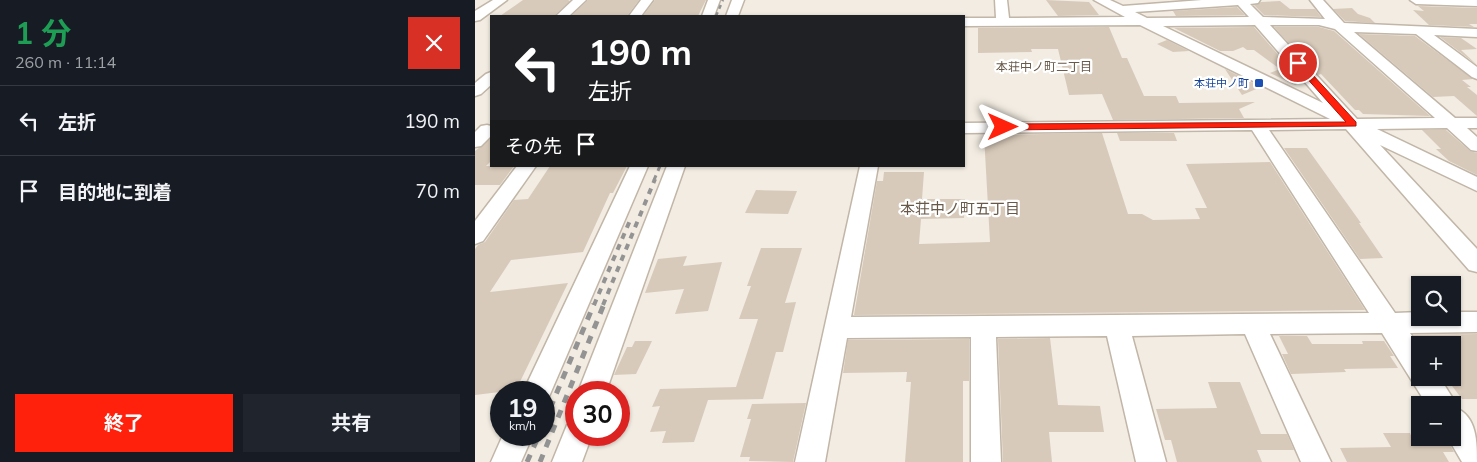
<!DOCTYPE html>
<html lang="ja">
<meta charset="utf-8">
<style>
body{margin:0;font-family:Mulish,"Noto Sans JP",sans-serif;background:#20242c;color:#f1f3f6;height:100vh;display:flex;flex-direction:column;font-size:19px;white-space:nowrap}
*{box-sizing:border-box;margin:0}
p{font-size:16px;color:#9ea1a6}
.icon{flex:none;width:28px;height:28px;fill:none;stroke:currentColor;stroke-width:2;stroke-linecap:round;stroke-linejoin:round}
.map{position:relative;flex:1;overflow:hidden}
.details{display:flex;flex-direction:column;background:#171b24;width:475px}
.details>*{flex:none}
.guide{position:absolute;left:15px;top:15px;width:475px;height:152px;border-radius:0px;box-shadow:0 1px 4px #0004;background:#202124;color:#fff;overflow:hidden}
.fabs{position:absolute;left:936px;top:276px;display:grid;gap:10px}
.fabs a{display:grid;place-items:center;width:50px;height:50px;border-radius:0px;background:#171b24;box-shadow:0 1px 4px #0004;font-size:25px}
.speed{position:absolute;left:15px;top:381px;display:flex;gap:10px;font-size:25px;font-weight:700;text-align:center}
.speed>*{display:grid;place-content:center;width:65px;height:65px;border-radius:50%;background:#171b24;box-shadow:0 1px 4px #0004;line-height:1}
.speed small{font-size:12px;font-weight:400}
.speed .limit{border:8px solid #d22;background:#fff;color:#111}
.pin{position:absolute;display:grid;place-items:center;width:42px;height:42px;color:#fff;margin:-21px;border:2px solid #fff;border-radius:50%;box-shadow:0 1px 5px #0007}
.me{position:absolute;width:55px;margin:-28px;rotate:90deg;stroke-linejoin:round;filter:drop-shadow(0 0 4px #0008)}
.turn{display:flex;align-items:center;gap:18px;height:105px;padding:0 15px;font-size:22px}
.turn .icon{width:65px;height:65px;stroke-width:2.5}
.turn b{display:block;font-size:35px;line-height:42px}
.then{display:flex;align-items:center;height:48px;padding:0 15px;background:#0003;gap:10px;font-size:19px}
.round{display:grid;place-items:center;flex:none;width:52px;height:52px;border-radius:0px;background:#20242c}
.overview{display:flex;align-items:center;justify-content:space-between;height:85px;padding:0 15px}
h1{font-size:30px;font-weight:700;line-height:38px;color:#1e9e55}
.primary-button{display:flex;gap:10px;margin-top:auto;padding:10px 15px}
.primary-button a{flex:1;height:58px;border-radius:0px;background:#ff210c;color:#fff;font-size:20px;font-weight:700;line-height:58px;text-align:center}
.primary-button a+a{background:#20242c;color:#f1f3f6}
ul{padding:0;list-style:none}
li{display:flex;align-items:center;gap:15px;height:70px;padding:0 15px;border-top:1px solid #363941}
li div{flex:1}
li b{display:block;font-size:19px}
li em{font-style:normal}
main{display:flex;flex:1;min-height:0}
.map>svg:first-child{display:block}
.building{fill:#d8caba}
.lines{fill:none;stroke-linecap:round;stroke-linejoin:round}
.minor-casing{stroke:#c1b6a7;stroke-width:3}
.minor{fill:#fff;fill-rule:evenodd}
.rail-far3{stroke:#939393;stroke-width:2.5;stroke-dasharray:4 4;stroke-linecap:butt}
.rail-far2{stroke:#939393;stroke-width:3;stroke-dasharray:5 5;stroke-linecap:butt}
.rail-far1{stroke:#939393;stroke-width:4;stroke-dasharray:6 6;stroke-linecap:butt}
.rail{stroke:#939393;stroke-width:5;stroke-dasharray:8 8;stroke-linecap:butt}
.route{fill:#ff210c;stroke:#a61508}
.transit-dot{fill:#1a4fb4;stroke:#fff;stroke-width:2}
.labels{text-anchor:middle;stroke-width:4.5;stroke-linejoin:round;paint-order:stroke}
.far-transit-label{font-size:11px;fill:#164399;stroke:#fff;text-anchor:end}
.far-neighbourhood-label{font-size:12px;fill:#685949;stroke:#fff}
.neighbourhood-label{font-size:15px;fill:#685949;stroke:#fff}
</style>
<main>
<section class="details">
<div class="overview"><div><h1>1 分</h1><p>260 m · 11:14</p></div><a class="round" style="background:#d93025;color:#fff"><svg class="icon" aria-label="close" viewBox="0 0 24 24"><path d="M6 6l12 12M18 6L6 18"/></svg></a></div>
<ul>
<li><svg class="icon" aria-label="left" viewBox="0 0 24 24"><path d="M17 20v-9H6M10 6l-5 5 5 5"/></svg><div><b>左折</b></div><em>190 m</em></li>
<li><svg class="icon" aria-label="arrive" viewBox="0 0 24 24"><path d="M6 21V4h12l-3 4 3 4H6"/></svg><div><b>目的地に到着</b></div><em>70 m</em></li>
</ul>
<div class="primary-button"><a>終了</a><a>共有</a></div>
</section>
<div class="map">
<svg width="1002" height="462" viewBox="0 0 1002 462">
<rect width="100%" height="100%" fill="#f2ece2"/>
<g class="building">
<path d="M48,0H93L95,1L79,16H25Z"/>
<path d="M113,0H164L152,16H96Z"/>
<path d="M180,0H231L223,16H168Z"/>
<path d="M571,0L614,2L624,15L583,16Z"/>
<path d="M805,1L815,9H840L846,17L789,15L779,5L786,2Z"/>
<path d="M943,6L1002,8V24H994L999,27L954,25L938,10L949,11Z"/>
<path d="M762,7L770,15L701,16L698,11Z"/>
<path d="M877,8L883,14L895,18L900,23L870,21L858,9Z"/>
<path d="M634,27L647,58H652L669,96H701L704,103L780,102L764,109L769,118L638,120L627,94L594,95L583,49H556L557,52L503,53V28Z"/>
<path d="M779,27L827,82L820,85L795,73L805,69L779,50H772L768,47L758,51H745L699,28Z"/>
<path d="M799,27H844L859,31L955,116L888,114L884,110H880L846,74L843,75Z"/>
<path d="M884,34L940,36L998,79L987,80L996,87H992L1002,95V116L979,96L958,97Z"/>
<path d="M965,37L986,38L1002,49L986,50L1002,65Z"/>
<path d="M692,40L714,51L698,52L682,44Z"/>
<path d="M750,69L786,87L767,95Z"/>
<path d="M947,130H971L995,151L1002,153V175L974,161L961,149H966Z"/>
<path d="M627,133L653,214H667L678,220L725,219L720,208H732L711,164L795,162L890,310L379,315L402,181H408L409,172H449L447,199H490L489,218L446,219L444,244L515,242L509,135Z"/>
<path d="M642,133H699L702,141H645Z"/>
<path d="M16,138V161L11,166H39L25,185H0V151Z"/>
<path d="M809,148H832L886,223H884L908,258L885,259Z"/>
<path d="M75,166H152L138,193H135L108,252L36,260L15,292L93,283L41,390L0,395V249L3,245L10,242L39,200L53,199Z"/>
<path d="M281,190L322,191L313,214L270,213Z"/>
<path d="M286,248H327L310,303L321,302L308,352H301L288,399L233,400L219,442L187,443L191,431L175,432L185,406L177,407L185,389L261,387L283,319H264L276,286H272Z"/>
<path d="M212,256L208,266L247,262L233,311L200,314L209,289L170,293L183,259Z"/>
<path d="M1002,334V399H987L971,378H978V345H948L945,340V345L938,335Z"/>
<path d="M804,336H832L837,344H888L887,341H909L919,356H915L923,368L869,369L871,372L816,374L807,354H813Z"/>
<path d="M575,338L583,405L625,406L629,432H574L577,462H528L523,339Z"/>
<path d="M494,339V381H488V462H430L436,382H431L432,372L368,373L373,340Z"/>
<path d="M160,341H177L161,374L139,375L152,347H157Z"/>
<path d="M733,382H765L786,434H812L819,450H782L787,462H702L696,440H690L681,409L742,408Z"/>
<path d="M331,403L318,462L274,461L275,457H265L276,419H272L277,404Z"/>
<path d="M908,433H935L937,438H971L979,452H968L974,462H872L865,448L916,447Z"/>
</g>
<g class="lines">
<g class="minor-casing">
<g id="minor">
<path d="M18,0H32L5,20L0,21V11Z"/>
<path d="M98,0H111L94,16H81Z"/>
<path d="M166,0H178L166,16H154Z"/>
<path d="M233,0H245L239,16H227Z"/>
<path d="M257,0H269L263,16H251Z"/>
<path d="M520,0H532L534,18L650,17L619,0H635L648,6L727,0H785L783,3L775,4L788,17L850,19L835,0H848L869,23L1002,29V37L959,35L1002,67V79L997,77L941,34L879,32L980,118H1002V128H992L1002,137V151L996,150L972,128L902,129L1002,177V191L905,145L1002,249V272L994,270L871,129L794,130L920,313L945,312V318H978V312H1002V332L935,333L945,348V378H965L982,405L981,408C1002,417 1002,442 1002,462H987L973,438H978V405H952L907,333L795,334L856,462H826L770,334L657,336L691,462H661L632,336L521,337L526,462H496V337L372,338L350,462H320L385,166H403L376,317L894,313L777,130L489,133V123L855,119L665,25L489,26V18H521ZM763,5L774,17L672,18L660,12ZM780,25L848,103L688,26ZM795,25H844L860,29L960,118L882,119Z"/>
<path d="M935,0H1002V6L941,4Z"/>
<path d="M16,72V85L6,94L0,96V83L11,74Z"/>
<path d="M12,125L16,126V136L6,146L0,147V132L6,126Z"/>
<path d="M42,166H61L8,241L0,244V221Z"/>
<path d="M155,166H173L76,392L72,401L69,402V392H48Z"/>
<path d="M192,166H210L131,392H103Z"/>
<path d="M101,421V435H117L107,462H77L92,425Z"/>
<path d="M28,435H58L46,462H16Z"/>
</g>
</g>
<use href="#minor" class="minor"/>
<path class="rail-far3" d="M241,16L248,0"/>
<path class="rail-far2" d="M179,180L185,166"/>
<g class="rail-far1">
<path d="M119,305L156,218"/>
<path d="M128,305L180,179"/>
</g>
<g class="rail">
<path d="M69,423L119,304"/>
<path d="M52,462L64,435"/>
<path d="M65,462L129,304"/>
</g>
</g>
<path class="route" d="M820,62H826L881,122V126L528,130L523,127L528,124L871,122L820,65Z"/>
<rect class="transit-dot" x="779" y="78" width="10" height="10" rx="2.5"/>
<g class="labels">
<g class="far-transit-label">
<text x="774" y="87">本荘中ノ町</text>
</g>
<g class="far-neighbourhood-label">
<text x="569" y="71">本荘中ノ町二丁目</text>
</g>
<g class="neighbourhood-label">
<text x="485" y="214">本荘中ノ町五丁目</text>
</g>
</g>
</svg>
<div class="fabs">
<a><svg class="icon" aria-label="search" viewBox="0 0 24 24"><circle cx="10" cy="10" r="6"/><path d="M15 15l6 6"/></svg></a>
<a>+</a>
<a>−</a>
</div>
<div class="speed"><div>19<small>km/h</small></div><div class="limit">30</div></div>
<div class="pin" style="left:823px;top:63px;background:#d93025"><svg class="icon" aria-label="arrive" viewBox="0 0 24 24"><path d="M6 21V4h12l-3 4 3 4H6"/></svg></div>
<svg class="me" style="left:528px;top:127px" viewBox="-20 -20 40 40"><path d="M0-17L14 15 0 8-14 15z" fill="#ff210c" stroke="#fff" stroke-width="4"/></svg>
<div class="guide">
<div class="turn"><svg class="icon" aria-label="left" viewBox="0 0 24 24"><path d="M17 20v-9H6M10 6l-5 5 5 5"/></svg><div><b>190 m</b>左折</div></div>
<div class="then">その先<svg class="icon" aria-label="arrive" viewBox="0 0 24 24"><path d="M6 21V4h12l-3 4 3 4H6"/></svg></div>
</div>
</div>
</main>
